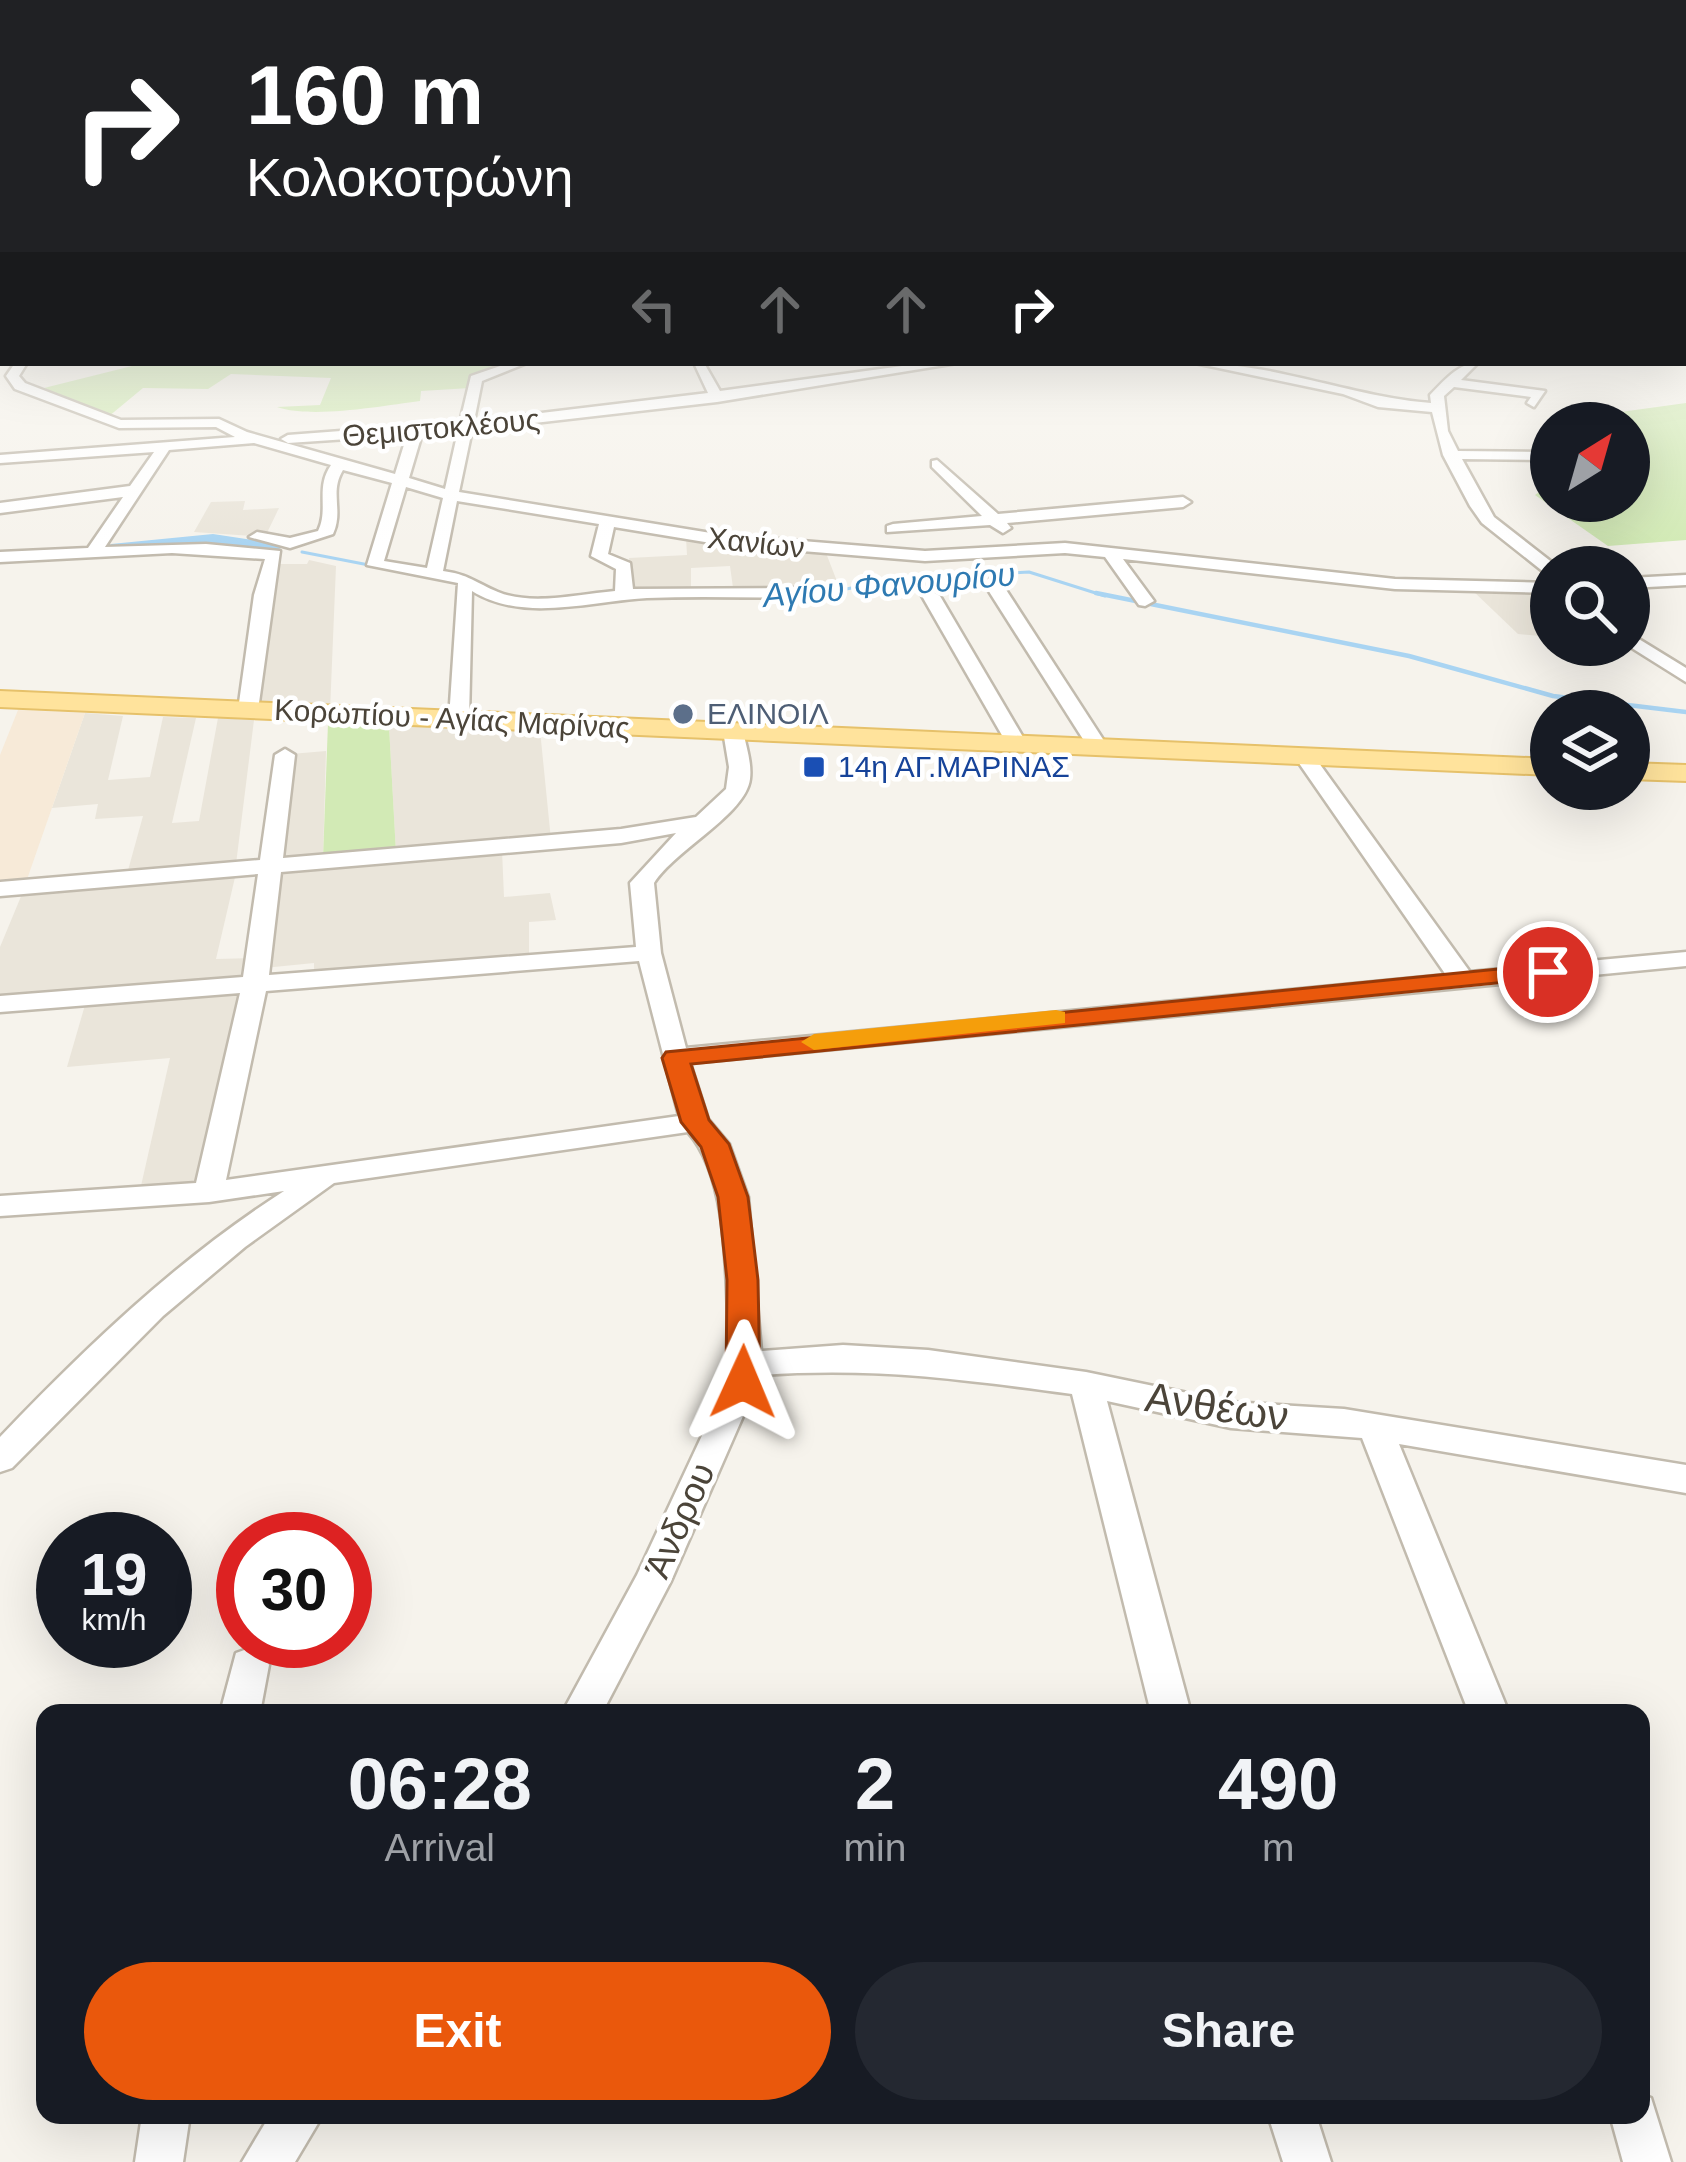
<!DOCTYPE html>
<meta charset="utf-8">
<style>
body{margin:0;font-family:Helvetica,sans-serif;background:#242831;color:#f1f3f6;height:100vh;display:flex;flex-direction:column;font-size:45px;white-space:nowrap}
*{box-sizing:border-box;margin:0}
p{font-size:39px;color:#9ea1a6}
.icon{flex:none;width:66px;height:66px;fill:none;stroke:currentColor;stroke-width:2;stroke-linecap:round;stroke-linejoin:round}
.map{position:relative;flex:1;overflow:hidden}
.drawer{position:absolute;left:36px;top:1704px;width:1614px;height:420px;display:flex;flex-direction:column;background:#171b24;border-radius:24px;box-shadow:0 12px 48px #0002}
.drawer>*{flex:none}
.guide{position:absolute;left:0px;top:0px;width:1686px;height:366px;box-shadow:0 12px 48px #0002;background:#202124;color:#fff;overflow:hidden}
.needle{width:78px;rotate:37deg}
.buttons{position:absolute;left:1530px;top:402px;display:grid;gap:24px}
.buttons a{display:grid;place-items:center;width:120px;height:120px;border-radius:50%;background:#171b24;box-shadow:0 12px 48px #0002;font-size:60px}
.speed{position:absolute;left:36px;top:1512px;display:flex;gap:24px;font-size:60px;font-weight:700;text-align:center}
.speed>*{display:grid;place-content:center;width:156px;height:156px;border-radius:50%;background:#171b24;box-shadow:0 12px 48px #0002;line-height:1}
.speed small{font-size:30px;font-weight:400}
.speed .limit{border:18px solid #d22;background:#fff;color:#111}
.pin{position:absolute;display:grid;place-items:center;width:102px;height:102px;color:#fff;margin:-51px;border:6px solid #fff;border-radius:50%;box-shadow:0 3px 12px #0007}
.me{position:absolute;width:132px;margin:-66px;rotate:1deg;stroke-linejoin:round;filter:drop-shadow(0 0 9px #0008)}
.turn{display:flex;align-items:center;gap:42px;height:252px;padding:0 48px;font-size:54px}
.turn .icon{width:156px;height:156px;stroke-width:2.5}
.turn b{display:block;font-size:84px;line-height:102px}
.lanes{display:flex;align-items:center;height:114px;padding:0 48px;background:#0003;justify-content:center;gap:60px;direction:ltr}
.lanes .off{opacity:.35}
.eta{display:flex;justify-content:space-evenly;align-items:center;height:204px;text-align:center}
.eta b{font-size:72px;font-weight:800;line-height:84px}
.button{display:flex;gap:24px;margin-top:auto;padding:24px 48px}
.button a{flex:1;height:138px;border-radius:72px;background:#ea580c;color:#fff;font-size:48px;font-weight:800;line-height:138px;text-align:center}
.button a+a{background:#242831;color:#f1f3f6}
.map>svg:first-child{display:block}
.residential{fill:#eae5da}
.commercial{fill:#f7ead8}
.green{fill:#d2eab5}
.water{fill:#a9d4f2}
.lines{fill:none;stroke-linecap:round;stroke-linejoin:round}
.stream-far1{stroke:#a9d4f2;stroke-width:3}
.stream{stroke:#a9d4f2;stroke-width:4.5}
.minor-casing{stroke:#c2bbae;stroke-width:5}
.major-casing{stroke:#e6c16a;stroke-width:4}
.minor{fill:#fff;fill-rule:evenodd}
.major{fill:#ffe39c;fill-rule:evenodd}
.route{fill:#ea580c;stroke:#983908;stroke-width:3}
.slow{fill:#f59e0b}
.service-dot{fill:#5c6f8a;stroke:#fff;stroke-width:4.5}
.transit-dot{fill:#1a4fb4;stroke:#fff;stroke-width:4.5}
.labels{text-anchor:middle;stroke-width:9;stroke-linejoin:round;paint-order:stroke}
.far-street-label{font-size:30px;fill:#4b4439;stroke:#fff}
.far-service-label{font-size:30px;fill:#4e5e75;stroke:#fff;text-anchor:start}
.far-transit-label{font-size:30px;fill:#164399;stroke:#fff;text-anchor:start}
.far-water-label{font-size:33px;font-style:italic;fill:#2e7ab2;stroke:#fff}
.street-label{font-size:36px;fill:#4b4439;stroke:#fff}
.near-street-label{font-size:42px;fill:#4b4439;stroke:#fff}
</style>
<div class="map">
<svg width="1686" height="2162" viewBox="0 0 1686 2162">
<rect width="100%" height="100%" fill="#f6f3ec"/>
<g class="residential">
<path d="M245,501L243,510L279,508L265,537L194,532L211,502Z"/>
<path d="M686,538L826,553L840,589L734,595L730,566L691,568V590L631,593L629,558L687,555Z"/>
<path d="M309,560L336,566L330,711L256,708L277,564H307Z"/>
<path d="M1472,590L1551,592V637L1518,634Z"/>
<path d="M85,713L123,716L108,780L150,777L163,717L196,718L172,823L199,821L218,718L254,720L236,864L127,874L143,816L95,819L98,804L52,808Z"/>
<path d="M389,726L540,730L551,840L396,853Z"/>
<path d="M326,751L323,858L280,863L291,754Z"/>
<path d="M502,850L504,897L550,893L556,920L529,922V964L314,979V963L264,968L279,869Z"/>
<path d="M236,873L216,959L254,958L248,984L0,1004V947L22,894Z"/>
<path d="M244,992L200,1192L138,1199L170,1058L67,1067L85,1005Z"/>
</g>
<path class="commercial" d="M18,710L85,713L24,888L0,890V755Z"/>
<g class="green">
<path d="M144,363H512L477,374L470,388L421,391L420,401C381,406 312,419 277,407L320,405L331,378L231,374L208,389L143,388L108,417L44,388Z"/>
<path d="M1686,403V540L1608,546L1535,495L1542,490L1532,476L1551,475V501H1629V423H1561L1558,412L1606,414Z"/>
<path d="M328,723L389,726L396,853L323,858Z"/>
</g>
<path class="water" d="M213,534L287,545L275,551L198,543L105,552L111,544Z"/>
<g class="lines">
<g class="stream-far1">
<path d="M302,552L410,573"/>
<path d="M821,594L897,579L1029,572L1105,596"/>
</g>
<g class="stream">
<path d="M1096,593L1409,656L1553,696L1686,712"/>
<path d="M821,594L827,593"/>
</g>
<g class="minor-casing">
<g id="minor">
<path d="M3,259V267L0,268V260Z"/>
<path d="M15,363H27L19,376L25,383L121,420L219,419L247,432L395,474L407,435L288,443L281,439L288,435L460,422L471,376L509,363H527L482,381L474,421L708,393L694,363H704L720,391L924,363H957L717,402L472,430L459,492L717,534L925,551L1065,543L1395,579L1551,583V593L1395,589L1123,559L1154,601L1145,606L1139,605L1105,557L1065,553L925,561L717,544L614,527L608,554L630,563L633,589L816,588L825,593L816,598C760,598 703,596 647,598C591,601 523,623 472,591L469,719L459,725L449,719L458,583L367,565L392,483L343,470C329,493 344,510 333,534L290,548L249,537L257,532L290,538L318,531C329,509 315,488 331,465L254,443L169,450L105,547L206,544L280,551L258,710L248,716L238,710L254,595L265,559L172,553L0,562V552L88,548L123,497L0,513V503L130,486L154,452L0,463V455L235,437L216,427L119,428L15,389L6,376ZM458,431L445,489L409,478L422,434ZM406,487L443,498L427,568L384,561ZM457,501L599,524L591,556L616,569L615,591C579,594 532,606 498,592C476,583 468,574 443,571Z"/>
<path d="M1195,363C1275,363 1352,397 1431,403L1430,395C1444,381 1458,363 1478,363L1461,380L1545,391L1534,407L1527,403L1531,397L1454,387L1444,396L1448,431L1458,451L1544,452L1551,456L1544,460L1462,459L1494,517L1558,567H1551V574L1545,573L1482,523L1470,506L1443,455L1432,412L1378,407L1343,394Z"/>
<path d="M937,460L998,514L1183,497L1191,502L1183,507L1007,523L1011,528L1003,533L990,525L887,532V526L893,524L982,516L932,467V461Z"/>
<path d="M1686,575V585L1629,588V578Z"/>
<path d="M992,577L1001,582L1108,747L1105,751H1091L1088,747L983,582Z"/>
<path d="M931,591L940,596L1027,744L1024,748L1017,750L1007,744L922,596Z"/>
<path d="M1629,633L1686,668V682L1627,645Z"/>
<path d="M733,725L743,731C746,746 752,763 750,779C746,814 675,850 654,883L661,953L686,1048L1446,975L1294,756L1304,750L1311,752L1470,972L1686,952V966L690,1063L708,1119L729,1144L748,1197L761,1351L843,1345L928,1350L1086,1372L1231,1402L1344,1409L1686,1465V1493L1399,1444L1509,1713H1469L1362,1438L1231,1428L1107,1401L1191,1713H1151L1072,1394C961,1379 873,1367 761,1375L671,1581L602,1713H562L637,1575L727,1382L730,1364C725,1298 733,1182 688,1132L334,1183L245,1247L163,1316L12,1468L0,1472V1437C87,1346 178,1259 284,1191L209,1202L0,1216V1196L196,1183L240,993L0,1012V996L243,977L258,874L0,896V882L260,860L275,755L285,749L295,755L283,858L621,829L696,817L726,789L729,767L723,731ZM676,833L630,883L636,947L269,975L281,872L621,843ZM639,961L679,1116L226,1180L266,991Z"/>
<path d="M250,1648L264,1653L269,1665L260,1713H220L236,1653Z"/>
<path d="M1641,2094L1651,2098L1671,2162H1623L1610,2115H1641Z"/>
<path d="M142,2115H190L183,2162H135Z"/>
<path d="M270,2115H323L295,2162H242Z"/>
<path d="M1268,2115H1316L1331,2162H1283Z"/>
</g>
</g>
<g class="major-casing">
<g id="major">
<path d="M0,691L1551,759V775L0,707Z"/>
<path d="M1629,763L1686,765V781L1629,779Z"/>
</g>
</g>
<use href="#minor" class="minor"/>
<use href="#major" class="major"/>
</g>
<linearGradient id="sky" x2="0" y2="1"><stop stop-color="#8fc1ec"/><stop offset="0.45" stop-color="#fbfaf6"/><stop offset="1" stop-color="#fbfaf6" stop-opacity="0"/></linearGradient>
<rect width="1686" height="547" fill="url(#sky)"/>
<path class="route" d="M1548,964L1557,966V977L691,1064L709,1120L729,1144L748,1197L758,1280L760,1382L743,1394L726,1382L727,1280L718,1197L701,1147L681,1122L662,1058L666,1052Z"/>
<path class="slow" d="M1056,1010L1065,1012V1023L814,1050L801,1042L814,1034Z"/>
<circle class="service-dot" cx="683" cy="714" r="12"/>
<rect class="transit-dot" x="802" y="755" width="24" height="24" rx="6"/>
<g class="labels">
<g class="far-street-label">
<text transform="translate(441 428) rotate(-5)" y="10">Θεμιστοκλέους</text>
<text transform="translate(756 543) rotate(6)" y="10">Χανίων</text>
<text transform="translate(452 719) rotate(3)" y="10">Κορωπίου - Αγίας Μαρίνας</text>
</g>
<g class="far-service-label">
<text x="707" y="724">ΕΛΙΝΟΙΛ</text>
</g>
<g class="far-transit-label">
<text x="838" y="777">14η ΑΓ.ΜΑΡΙΝΑΣ</text>
</g>
<g class="far-water-label">
<text transform="translate(889 584) rotate(-5)" y="12">Αγίου Φανουρίου</text>
</g>
<g class="street-label">
<text transform="translate(679 1520) rotate(-66)" y="13">Άνδρου</text>
</g>
<g class="near-street-label">
<text transform="translate(1217 1406) rotate(8)" y="15">Ανθέων</text>
</g>
</g>
</svg>
<div class="buttons">
<a><svg class="needle" viewBox="-14 -14 28 28"><path d="M0-13l5 13h-10z" fill="#e53935"/><path d="M0 13l5-13h-10z" fill="#9ea1a6"/></svg></a>
<a><svg class="icon" aria-label="search" viewBox="0 0 24 24"><circle cx="10" cy="10" r="6"/><path d="M15 15l6 6"/></svg></a>
<a><svg class="icon" aria-label="layers" viewBox="0 0 24 24"><path d="M12 4l9 5-9 5-9-5zM3 14l9 5 9-5"/></svg></a>
</div>
<div class="speed"><div>19<small>km/h</small></div><div class="limit">30</div></div>
<div class="pin" style="left:1548px;top:972px;background:#d93025"><svg class="icon" aria-label="arrive" viewBox="0 0 24 24"><path d="M6 21V4h12l-3 4 3 4H6"/></svg></div>
<svg class="me" style="left:743px;top:1382px" viewBox="-20 -20 40 40"><path d="M0-17L14 15 0 8-14 15z" fill="#ea580c" stroke="#fff" stroke-width="4"/></svg>
<div class="guide">
<div class="turn"><svg class="icon" aria-label="right" viewBox="0 0 24 24"><path d="M7 20v-9h11M14 6l5 5-5 5"/></svg><div><b>160 m</b>Κολοκοτρώνη</div></div>
<div class="lanes"><svg class="icon off" aria-label="left" viewBox="0 0 24 24"><path d="M17 20v-9H6M10 6l-5 5 5 5"/></svg><svg class="icon off" aria-label="ahead" viewBox="0 0 24 24"><path d="M12 20V5M6 11l6-6 6 6"/></svg><svg class="icon off" aria-label="ahead" viewBox="0 0 24 24"><path d="M12 20V5M6 11l6-6 6 6"/></svg><svg class="icon" aria-label="right" viewBox="0 0 24 24"><path d="M7 20v-9h11M14 6l5 5-5 5"/></svg></div>
</div>
<section class="drawer">
<div class="eta">
<div><b>06:28</b><p>Arrival</p></div>
<div><b>2</b><p>min</p></div>
<div><b>490</b><p>m</p></div>
</div>
<div class="button"><a>Exit</a><a>Share</a></div>
</section>
</div>
